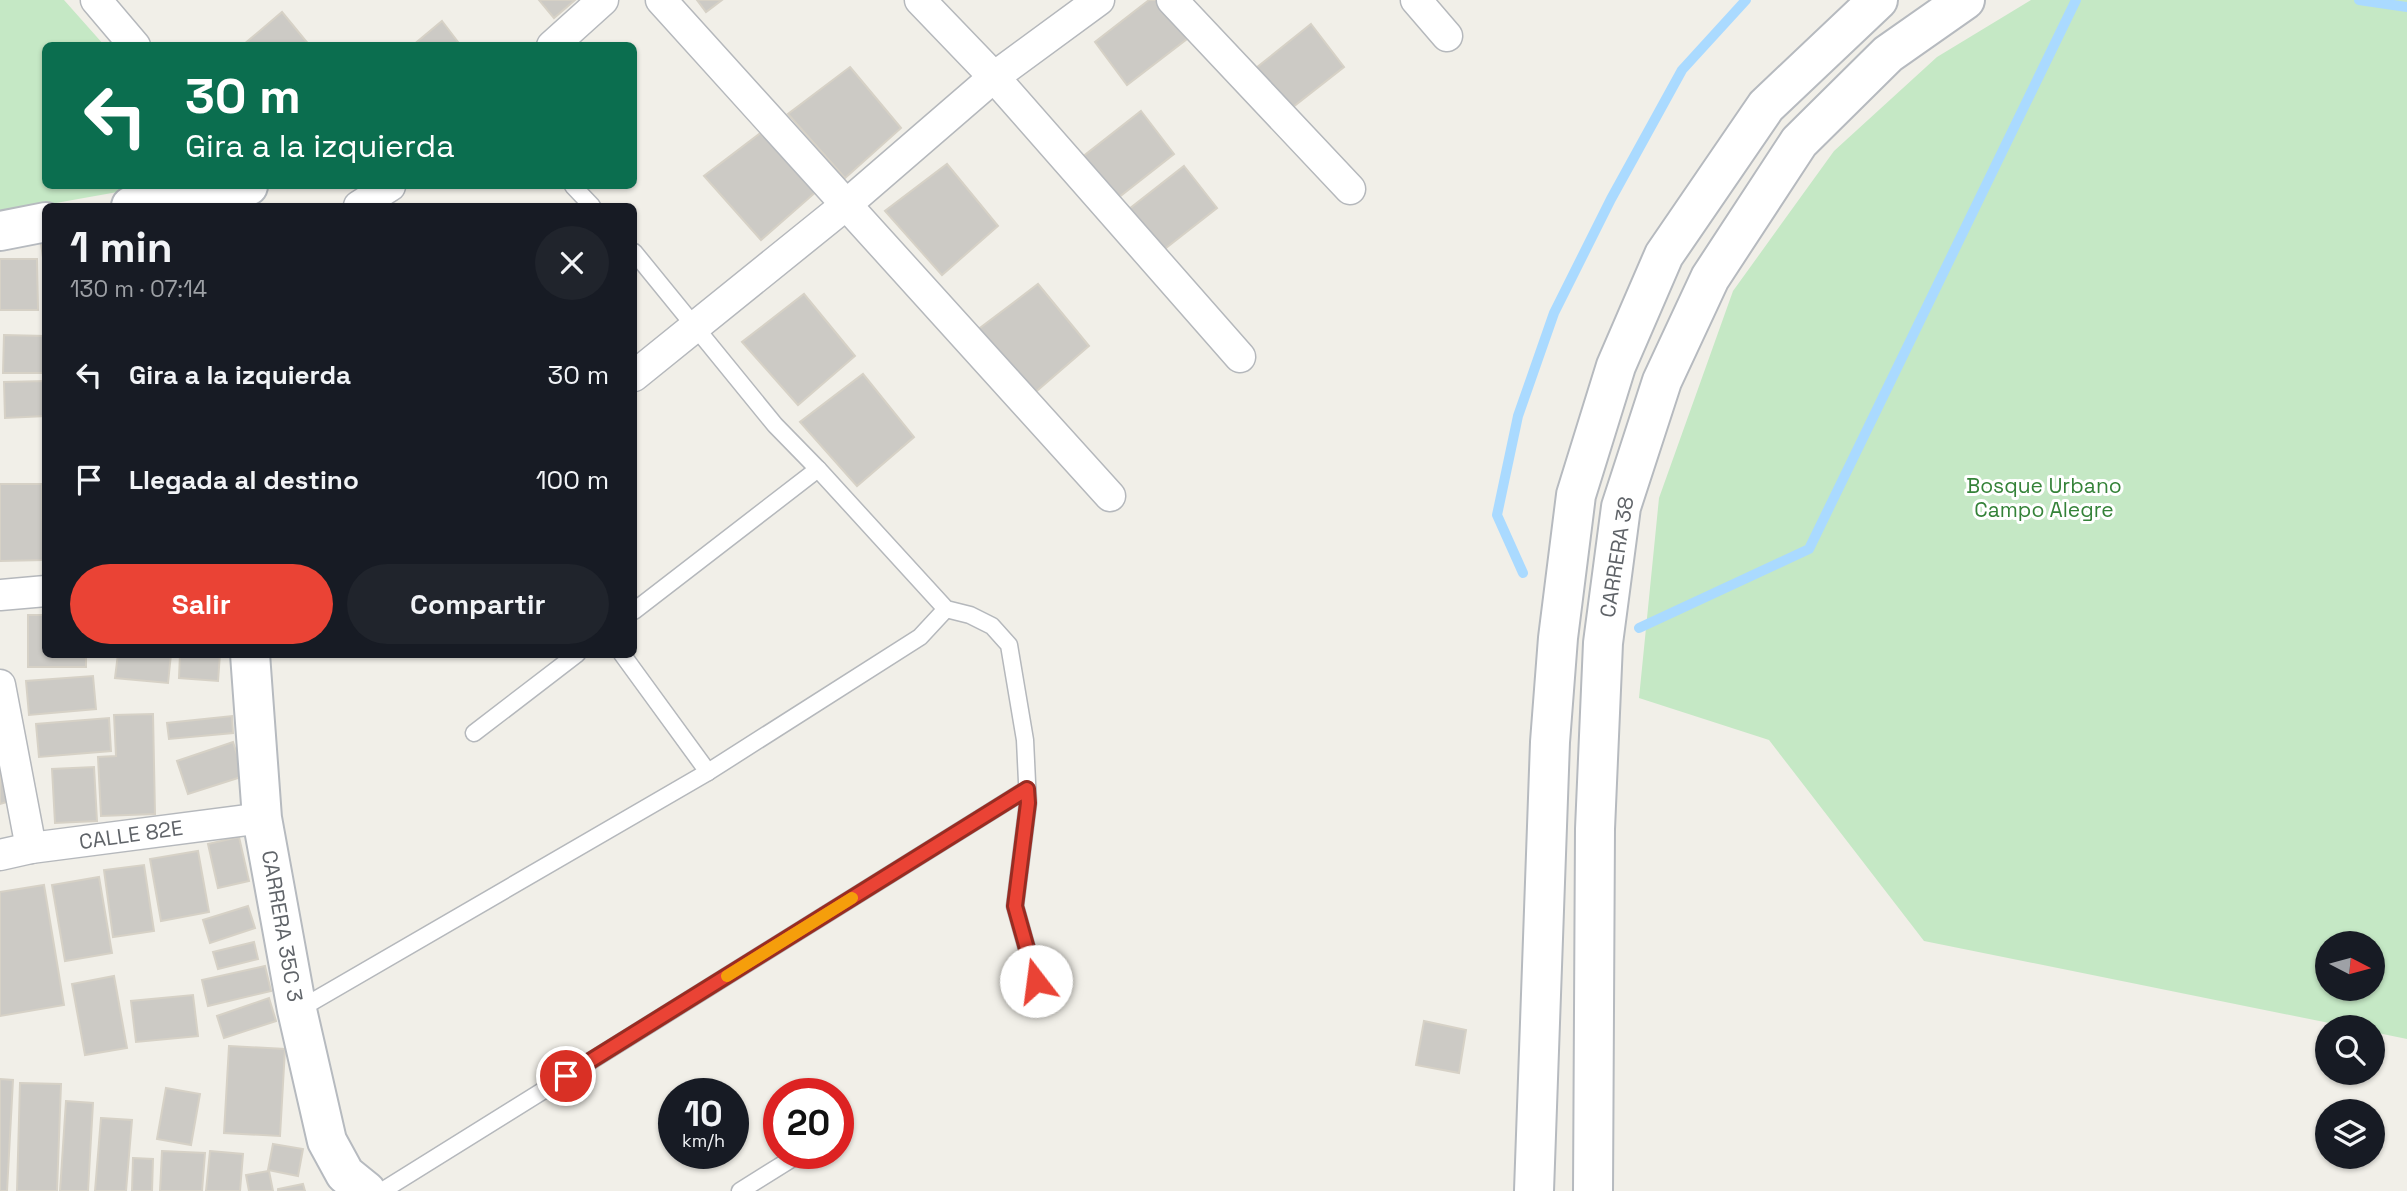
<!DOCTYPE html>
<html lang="es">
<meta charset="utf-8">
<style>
body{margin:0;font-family:"Space Grotesk",sans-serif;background:#20242c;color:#f1f3f6;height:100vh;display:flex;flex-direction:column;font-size:26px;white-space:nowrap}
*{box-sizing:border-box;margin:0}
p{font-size:23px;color:#9ea1a6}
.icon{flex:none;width:38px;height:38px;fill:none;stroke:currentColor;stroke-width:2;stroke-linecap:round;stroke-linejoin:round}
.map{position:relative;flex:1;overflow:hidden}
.details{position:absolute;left:42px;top:203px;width:595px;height:455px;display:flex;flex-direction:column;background:#171b24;border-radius:10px;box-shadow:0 2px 5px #0004}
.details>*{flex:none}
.banner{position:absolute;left:42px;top:42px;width:595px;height:147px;border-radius:10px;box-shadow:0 2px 5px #0004;background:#0b6e4f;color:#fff;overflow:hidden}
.needle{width:46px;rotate:96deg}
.tools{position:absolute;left:2315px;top:931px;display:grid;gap:14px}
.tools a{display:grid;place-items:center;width:70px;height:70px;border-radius:50%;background:#171b24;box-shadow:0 2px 5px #0004;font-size:35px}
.speed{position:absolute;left:658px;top:1078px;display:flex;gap:14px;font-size:35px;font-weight:700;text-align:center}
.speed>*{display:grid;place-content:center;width:91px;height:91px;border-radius:50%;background:#171b24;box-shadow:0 2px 5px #0004;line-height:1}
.speed small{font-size:18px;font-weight:400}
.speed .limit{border:10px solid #d22;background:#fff;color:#111}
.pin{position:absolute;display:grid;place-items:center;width:60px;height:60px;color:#fff;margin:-30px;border:4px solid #fff;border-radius:50%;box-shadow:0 2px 7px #0007}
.me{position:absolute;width:77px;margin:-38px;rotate:345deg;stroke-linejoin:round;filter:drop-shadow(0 0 5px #0008)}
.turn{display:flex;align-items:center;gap:24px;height:147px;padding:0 28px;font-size:32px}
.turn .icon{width:91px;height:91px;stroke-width:2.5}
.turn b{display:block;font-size:49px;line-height:60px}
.round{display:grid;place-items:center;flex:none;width:74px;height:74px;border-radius:37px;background:#20242c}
.summary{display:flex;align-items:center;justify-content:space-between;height:119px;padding:0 28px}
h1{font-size:42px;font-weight:700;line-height:52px}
.button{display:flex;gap:14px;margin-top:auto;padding:14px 28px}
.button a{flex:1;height:80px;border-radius:42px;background:#ea4335;color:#fff;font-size:28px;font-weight:700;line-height:80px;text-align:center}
.button a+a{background:#20242c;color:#f1f3f6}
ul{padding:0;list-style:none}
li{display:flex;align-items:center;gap:21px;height:105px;padding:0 28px}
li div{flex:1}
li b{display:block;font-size:26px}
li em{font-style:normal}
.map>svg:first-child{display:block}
.green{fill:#c5e8c5;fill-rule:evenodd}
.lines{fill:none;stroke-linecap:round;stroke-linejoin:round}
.stream{stroke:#aadaff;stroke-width:10}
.building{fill:#cccac5;stroke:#d6d1c6;stroke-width:2}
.lane-casing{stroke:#b5b8bc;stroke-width:19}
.street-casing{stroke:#b5b8bc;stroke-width:33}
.secondary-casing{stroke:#b6babf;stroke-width:42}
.lane{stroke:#fff;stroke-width:16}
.street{stroke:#fff;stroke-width:30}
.secondary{stroke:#fff;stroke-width:38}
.route-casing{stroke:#982c22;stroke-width:18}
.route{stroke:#ea4335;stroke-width:12}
.slow{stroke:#f59e0b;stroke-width:12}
.labels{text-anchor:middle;stroke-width:6;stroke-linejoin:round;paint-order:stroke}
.park-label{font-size:21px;fill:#348238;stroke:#fff}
.street-label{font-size:21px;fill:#5f6368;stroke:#fff}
</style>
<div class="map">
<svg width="2407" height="1191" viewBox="0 0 2407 1191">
<rect width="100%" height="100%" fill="#f1efe8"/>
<g class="green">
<path d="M0,0H64L104,45L46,46V186H151L0,213Z"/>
<path d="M2031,0H2407V1039L2373,1032V1027H2349L1924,941L1769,740L1639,698L1659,498L1733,291L1834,151L1937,57ZM2328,943H2373V989H2328Z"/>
</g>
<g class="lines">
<g class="stream">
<path d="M2359,0L2407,7"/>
<path d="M1523,573L1497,515L1518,416L1554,313L1611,199L1682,70L1746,0"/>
<path d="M1639,628L1809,549L2076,0"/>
</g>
</g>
<g class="building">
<path d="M539,0H575L554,18Z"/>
<path d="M697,0H722L706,12Z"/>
<path d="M1149,0H1158L1187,39L1127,85L1095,42Z"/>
<path d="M282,12L310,46H243V45Z"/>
<path d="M442,21L461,46H412Z"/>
<path d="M1311,24L1344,67L1284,114L1251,72Z"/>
<path d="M850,67L901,128L845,178L788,114Z"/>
<path d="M1141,111L1174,154L1114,201L1081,158Z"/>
<path d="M767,128L817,191L761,240L704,176Z"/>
<path d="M947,164L998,226L942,275L885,211Z"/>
<path d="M1184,166L1217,208L1157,255L1124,213Z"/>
<path d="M46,242V280L41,243Z"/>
<path d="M0,259H37L38,310H0Z"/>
<path d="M1038,284L1089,346L1032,395L976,331Z"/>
<path d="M804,294L855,356L798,405L742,342Z"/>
<path d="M4,335L46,336V373H3Z"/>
<path d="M863,374L914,437L857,486L800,422Z"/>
<path d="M46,381V416L5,418L4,382Z"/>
<path d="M0,484H42L43,560L0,561Z"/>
<path d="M28,615H46V654H86V667H28Z"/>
<path d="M118,654H171L168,683L115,678Z"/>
<path d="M180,654H220L218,681L179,678Z"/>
<path d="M93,676L96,709L29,715L26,681Z"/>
<path d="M153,714L155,814L101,816L98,757L116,756L114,715Z"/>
<path d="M232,716L233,733L169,739L167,723Z"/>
<path d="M109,718L111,751L39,757L36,724Z"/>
<path d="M0,738L17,799L0,804Z"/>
<path d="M233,742L244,776L188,794L177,761Z"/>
<path d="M94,767L97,821L55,823L52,769Z"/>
<path d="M239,837L249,881L218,888L208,844Z"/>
<path d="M198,851L209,912L161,921L150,859Z"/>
<path d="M144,865L154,931L113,937L104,870Z"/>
<path d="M99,877L112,953L65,961L52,885Z"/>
<path d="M44,885L64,1005L0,1016V892Z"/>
<path d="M248,906L255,928L210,943L203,920Z"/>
<path d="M254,942L258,959L218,969L213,952Z"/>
<path d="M265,966L271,991L208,1006L202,980Z"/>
<path d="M114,976L127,1048L85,1055L72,984Z"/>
<path d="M193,995L198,1036L136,1042L131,1001Z"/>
<path d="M269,998L276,1021L224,1038L217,1016Z"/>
<path d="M1424,1021L1466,1030L1459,1073L1416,1065Z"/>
<path d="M229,1046L285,1049L280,1136L224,1133Z"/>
<path d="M0,1079L13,1080L7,1191H0Z"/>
<path d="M20,1083L61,1084L57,1191H17Z"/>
<path d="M166,1088L200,1094L191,1145L157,1139Z"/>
<path d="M66,1101L93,1103L88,1191H60Z"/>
<path d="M101,1118L132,1120L126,1191H95Z"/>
<path d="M273,1144L303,1149L298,1176L268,1170Z"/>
<path d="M162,1151L205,1153L202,1191H160Z"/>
<path d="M210,1151L243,1154L240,1191H206Z"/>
<path d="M133,1158L153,1159L152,1191H132Z"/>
<path d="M269,1171L273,1191H249L246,1175Z"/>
<path d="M303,1184L305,1191H278V1189Z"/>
</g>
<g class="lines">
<g class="lane-casing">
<g id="lane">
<path d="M573,186L592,206"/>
<path d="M634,252L775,425L818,469L946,609L970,615L992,626L1009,645L1025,740L1028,803L1015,906L1036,981"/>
<path d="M634,611L818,469"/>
<path d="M622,654L708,772"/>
<path d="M474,733L577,654"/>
<path d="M298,1010L708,772L920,637L946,609"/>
<path d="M382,1191L1027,789"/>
<path d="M740,1191L801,1153"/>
</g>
</g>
<g class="street-casing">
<g id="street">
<path d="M96,0L135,46"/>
<path d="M661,0L1110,496"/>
<path d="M920,0L994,77L1240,357"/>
<path d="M1172,0L1350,189"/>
<path d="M1416,0L1447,36"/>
<path d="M552,46L603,0"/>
<path d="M359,206L390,186"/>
<path d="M634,376L847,204L994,77L1099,0"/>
<path d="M0,595L46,591"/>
<path d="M0,685L31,848"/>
<path d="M0,855L31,848L262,818"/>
</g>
</g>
<g class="secondary-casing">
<g id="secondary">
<path d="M131,206L248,186"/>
<path d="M0,231L46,222"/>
<path d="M250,654L262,818L297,1010L327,1141L345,1174L366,1191"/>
<path d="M1534,1191L1550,742L1558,638L1576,495L1616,366L1664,255L1766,106L1878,0"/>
<path d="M1593,1191L1595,829L1603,643L1621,507L1662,381L1710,278L1799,142L1888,54L1965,0"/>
</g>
</g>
<use href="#lane" class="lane"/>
<use href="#street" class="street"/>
<use href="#secondary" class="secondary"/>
</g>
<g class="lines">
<g class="route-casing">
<path id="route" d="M566,1076L1027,789L1028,803L1015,906L1036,981"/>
</g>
<use href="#route" class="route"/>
<path class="slow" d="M727,976L852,898"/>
</g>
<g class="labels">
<g class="park-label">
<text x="2044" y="493">Bosque Urbano<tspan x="2044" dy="24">Campo Alegre</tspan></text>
</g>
<g class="street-label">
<text transform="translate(1617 557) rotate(-81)" y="7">CARRERA 38</text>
<text transform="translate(131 835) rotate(-8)" y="7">CALLE 82E</text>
<text transform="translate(282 926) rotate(80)" y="7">CARRERA 35C 3</text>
</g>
</g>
</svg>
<div class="tools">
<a><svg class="needle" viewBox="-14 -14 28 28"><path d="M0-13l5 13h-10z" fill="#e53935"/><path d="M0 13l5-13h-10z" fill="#9ea1a6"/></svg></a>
<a><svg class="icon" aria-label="search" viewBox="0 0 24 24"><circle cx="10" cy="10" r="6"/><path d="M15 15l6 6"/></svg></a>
<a><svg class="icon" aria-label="layers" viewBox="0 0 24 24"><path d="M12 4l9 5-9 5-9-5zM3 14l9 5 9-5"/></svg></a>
</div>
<div class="speed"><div>10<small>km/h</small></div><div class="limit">20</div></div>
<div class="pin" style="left:566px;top:1076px;background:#d93025"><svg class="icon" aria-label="arrive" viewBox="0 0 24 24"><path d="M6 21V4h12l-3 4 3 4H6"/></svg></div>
<svg class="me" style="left:1036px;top:981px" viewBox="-20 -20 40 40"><circle r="19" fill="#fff"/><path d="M0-13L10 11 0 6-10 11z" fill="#ea4335"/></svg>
<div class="banner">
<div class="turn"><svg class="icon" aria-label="left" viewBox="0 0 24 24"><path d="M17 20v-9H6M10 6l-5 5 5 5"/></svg><div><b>30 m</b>Gira a la izquierda</div></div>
</div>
<section class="details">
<div class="summary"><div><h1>1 min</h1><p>130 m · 07:14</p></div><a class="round"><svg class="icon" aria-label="close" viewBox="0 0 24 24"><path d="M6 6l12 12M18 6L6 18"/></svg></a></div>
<ul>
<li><svg class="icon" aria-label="left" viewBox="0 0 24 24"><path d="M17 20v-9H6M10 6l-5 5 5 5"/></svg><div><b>Gira a la izquierda</b></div><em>30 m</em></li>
<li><svg class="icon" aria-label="arrive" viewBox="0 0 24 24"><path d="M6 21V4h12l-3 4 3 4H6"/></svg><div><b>Llegada al destino</b></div><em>100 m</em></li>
</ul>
<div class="button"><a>Salir</a><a>Compartir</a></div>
</section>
</div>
